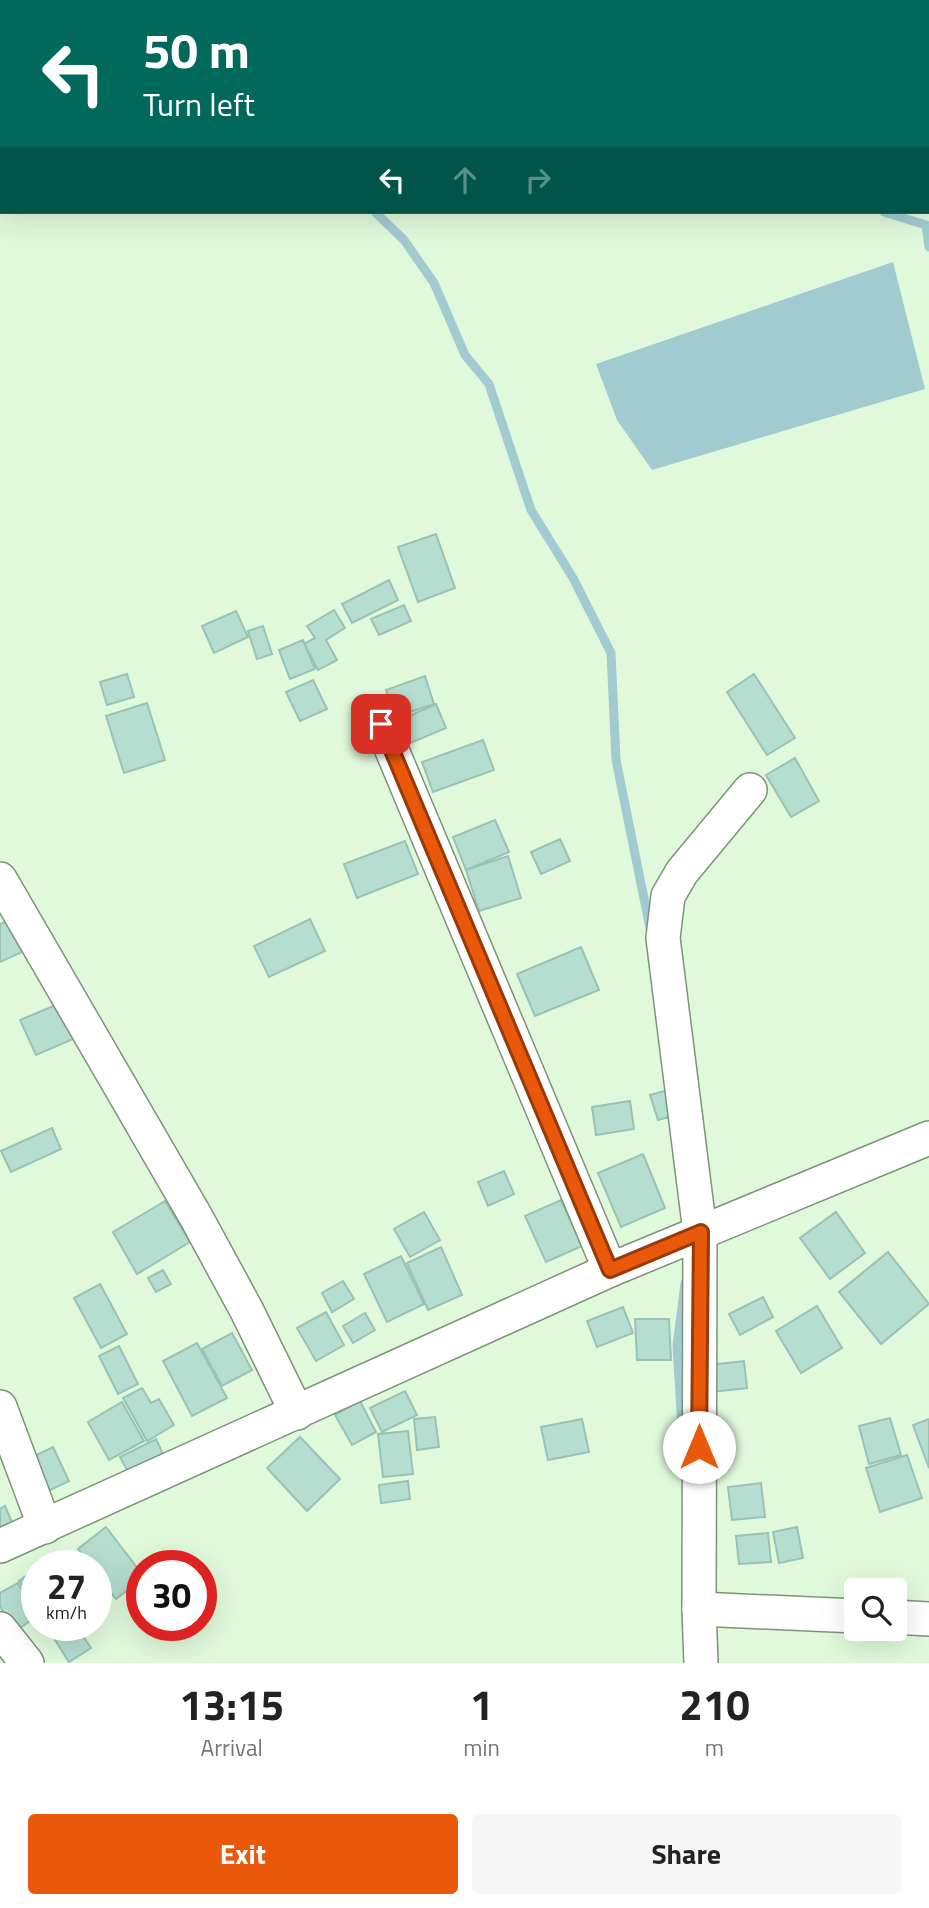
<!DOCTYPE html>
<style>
body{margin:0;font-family:"Titillium Web",sans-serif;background:#f6f6f6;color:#222;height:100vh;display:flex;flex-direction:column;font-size:26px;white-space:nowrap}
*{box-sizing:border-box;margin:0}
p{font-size:23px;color:#767676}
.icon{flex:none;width:38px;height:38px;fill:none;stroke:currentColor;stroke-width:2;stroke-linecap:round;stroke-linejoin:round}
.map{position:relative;height:1663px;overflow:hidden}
.panel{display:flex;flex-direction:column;background:#fff;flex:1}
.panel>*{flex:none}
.guide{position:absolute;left:0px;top:0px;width:929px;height:214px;box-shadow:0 7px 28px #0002;background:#00695c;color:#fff;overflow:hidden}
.buttons{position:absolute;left:844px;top:1578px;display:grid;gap:14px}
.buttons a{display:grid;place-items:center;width:63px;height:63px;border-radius:7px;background:#fff;box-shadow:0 7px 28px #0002;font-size:35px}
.speed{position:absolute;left:21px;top:1550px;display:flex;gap:14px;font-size:35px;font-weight:700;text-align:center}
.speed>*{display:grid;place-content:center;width:91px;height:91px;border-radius:50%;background:#fff;box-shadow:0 7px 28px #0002;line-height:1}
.speed small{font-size:18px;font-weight:400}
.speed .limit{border:10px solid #d22;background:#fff;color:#111}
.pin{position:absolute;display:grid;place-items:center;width:60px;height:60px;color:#fff;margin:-30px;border-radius:14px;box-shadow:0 4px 10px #0006}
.me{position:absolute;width:77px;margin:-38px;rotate:0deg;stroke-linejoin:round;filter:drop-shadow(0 0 5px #0008)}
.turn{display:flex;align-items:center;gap:24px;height:147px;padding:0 28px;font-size:32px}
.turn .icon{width:91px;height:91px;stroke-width:2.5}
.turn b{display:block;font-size:49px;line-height:60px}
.lanes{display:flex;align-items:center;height:66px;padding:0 28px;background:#0003;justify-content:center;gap:35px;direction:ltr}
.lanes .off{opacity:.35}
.eta{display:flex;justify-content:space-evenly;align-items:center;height:119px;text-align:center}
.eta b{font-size:42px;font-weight:700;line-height:49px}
.button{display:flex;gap:14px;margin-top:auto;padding:14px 28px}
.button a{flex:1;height:80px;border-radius:7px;background:#ea580c;color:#fff;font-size:28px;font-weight:700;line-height:80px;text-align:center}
.button a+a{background:#f6f6f6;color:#222}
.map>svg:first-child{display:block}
.water{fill:#a2cbd1}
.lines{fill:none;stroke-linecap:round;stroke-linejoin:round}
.stream{stroke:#a2cbd1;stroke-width:9}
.building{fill:#b5ded1;stroke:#99c2b5;stroke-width:2}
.minor-casing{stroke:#7d9479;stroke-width:36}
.minor{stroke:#fff;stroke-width:33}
.route-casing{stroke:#983908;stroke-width:18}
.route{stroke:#ea580c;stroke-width:12}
</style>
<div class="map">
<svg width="929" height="1663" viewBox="0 0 929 1663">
<rect width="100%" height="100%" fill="#e0f9db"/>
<path class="water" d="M893,262L925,389L652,470L617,420L596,364Z"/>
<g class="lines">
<g class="stream">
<path d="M144,0L145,2"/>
<path d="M793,0L794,2"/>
<path d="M375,212L404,240L434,283L465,355L489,384L531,510L573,578L611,653L616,760L651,933"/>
<path d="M884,212L926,225L929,247"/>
<path d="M683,1444L677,1346L685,1283"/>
</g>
</g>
<g class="building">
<path d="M436,534L455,588L418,602L398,547Z"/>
<path d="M389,580L398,600L352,623L342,604Z"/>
<path d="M404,605L411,621L379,635L371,619Z"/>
<path d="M334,610L345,628L326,640L337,660L318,670L304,644L315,638L307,626Z"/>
<path d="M236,611L248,637L214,653L202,626Z"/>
<path d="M263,626L272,654L257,659L248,631Z"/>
<path d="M303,640L315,669L290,679L279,650Z"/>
<path d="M127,674L134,697L107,705L100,682Z"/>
<path d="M754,674L795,738L767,755L727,692Z"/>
<path d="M425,676L434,704L395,717L386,690Z"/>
<path d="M313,680L327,709L300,721L286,692Z"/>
<path d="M147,703L165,760L124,773L106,716Z"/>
<path d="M436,704L446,728L401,747L391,724Z"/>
<path d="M483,740L494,770L433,792L422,762Z"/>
<path d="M795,758L819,801L791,817L766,775Z"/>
<path d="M495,820L509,852L466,870L453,837Z"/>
<path d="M560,839L570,861L541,874L531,852Z"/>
<path d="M405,841L418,874L357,898L344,864Z"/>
<path d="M508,856L521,898L479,911L466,870Z"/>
<path d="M310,919L325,951L269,977L254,946Z"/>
<path d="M8,921L22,952L0,962V924Z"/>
<path d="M581,947L599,990L535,1016L517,974Z"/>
<path d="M58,1004L73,1039L36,1055L20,1020Z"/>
<path d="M668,1090L676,1115L658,1120L650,1095Z"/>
<path d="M630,1101L634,1129L596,1135L592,1107Z"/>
<path d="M52,1128L61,1149L11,1172L1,1151Z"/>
<path d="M643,1154L665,1208L621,1227L598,1173Z"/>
<path d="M504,1171L514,1194L488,1206L478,1182Z"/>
<path d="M561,1200L582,1246L546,1262L525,1216Z"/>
<path d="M165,1201L190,1242L137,1274L113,1232Z"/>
<path d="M424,1212L440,1240L410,1257L394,1229Z"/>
<path d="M836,1212L865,1253L830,1279L800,1238Z"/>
<path d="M441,1247L462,1295L428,1310L407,1263Z"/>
<path d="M888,1252L929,1304L881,1344L839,1292Z"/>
<path d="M401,1256L424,1304L387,1322L364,1274Z"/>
<path d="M163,1270L171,1284L156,1292L148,1278Z"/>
<path d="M343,1281L354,1299L332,1312L322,1293Z"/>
<path d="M100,1284L127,1334L101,1348L74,1298Z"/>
<path d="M763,1297L773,1317L740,1335L729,1314Z"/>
<path d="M817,1306L842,1348L801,1373L776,1331Z"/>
<path d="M623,1307L633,1333L597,1347L587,1321Z"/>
<path d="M326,1312L344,1345L316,1361L297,1328Z"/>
<path d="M365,1313L375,1330L353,1343L343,1326Z"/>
<path d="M635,1319H669L671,1360H637Z"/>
<path d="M232,1333L252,1370L222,1386L202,1349Z"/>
<path d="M197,1343L227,1398L192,1416L163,1361Z"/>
<path d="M119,1346L138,1384L118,1394L99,1356Z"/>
<path d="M744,1361L747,1388L712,1392L709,1365Z"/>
<path d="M142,1388L151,1403L159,1399L174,1425L147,1441L123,1398Z"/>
<path d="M405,1391L417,1415L382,1432L370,1408Z"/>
<path d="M360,1401L376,1432L352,1445L335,1415Z"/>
<path d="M122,1402L144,1441L109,1460L88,1422Z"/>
<path d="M435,1417L439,1447L417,1450L414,1419Z"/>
<path d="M890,1418L901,1455L869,1464L859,1426Z"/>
<path d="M582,1419L589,1452L548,1460L541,1427Z"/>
<path d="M929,1419V1468L913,1425Z"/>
<path d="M408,1431L413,1474L383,1477L378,1434Z"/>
<path d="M300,1437L340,1479L307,1511L267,1468Z"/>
<path d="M156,1439L163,1454L128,1472L120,1457Z"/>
<path d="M53,1447L69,1481L42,1494L26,1460Z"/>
<path d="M907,1455L922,1498L880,1512L866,1468Z"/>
<path d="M408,1481L410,1499L381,1503L379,1485Z"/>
<path d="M761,1483L765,1517L732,1520L728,1487Z"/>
<path d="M5,1506L13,1525L0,1531V1509Z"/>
<path d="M106,1527L142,1574V1579L116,1599L96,1573V1566H91L78,1549Z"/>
<path d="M797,1527L803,1558L779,1563L773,1532Z"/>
<path d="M768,1533L771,1562L739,1564L736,1536Z"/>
<path d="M37,1568V1604L19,1581Z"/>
<path d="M18,1583L37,1616L13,1633L0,1606V1593Z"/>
<path d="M54,1626H76L91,1648L69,1662L48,1629Z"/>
</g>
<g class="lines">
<g class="minor-casing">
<g id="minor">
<path d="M381,724L610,1270"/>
<path d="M0,879L196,1217L247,1311L297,1413"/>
<path d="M0,1407L45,1527"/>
<path d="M0,1546L610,1270L929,1138"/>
<path d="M699,1609L856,1616"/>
<path d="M894,1617L929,1619"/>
<path d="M0,1629L27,1663"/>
<path d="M701,1663L699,1609L700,1232L663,938L668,896L682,872L750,790"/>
</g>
</g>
<use href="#minor" class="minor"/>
</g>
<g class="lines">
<g class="route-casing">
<path id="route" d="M381,724L610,1270L701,1232L699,1447"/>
</g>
<use href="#route" class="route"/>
</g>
</svg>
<div class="buttons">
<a><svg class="icon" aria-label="search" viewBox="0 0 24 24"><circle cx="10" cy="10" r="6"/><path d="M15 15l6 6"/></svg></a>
</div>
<div class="speed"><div>27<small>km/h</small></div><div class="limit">30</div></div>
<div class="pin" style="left:381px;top:724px;background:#d93025"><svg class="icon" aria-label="arrive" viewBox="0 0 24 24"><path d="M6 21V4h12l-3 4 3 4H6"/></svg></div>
<svg class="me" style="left:699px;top:1447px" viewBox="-20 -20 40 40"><circle r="19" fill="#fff"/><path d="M0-13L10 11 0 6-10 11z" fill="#ea580c"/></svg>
<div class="guide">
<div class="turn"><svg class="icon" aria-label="left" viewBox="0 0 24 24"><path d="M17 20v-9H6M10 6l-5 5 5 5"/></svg><div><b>50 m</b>Turn left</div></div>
<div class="lanes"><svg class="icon" aria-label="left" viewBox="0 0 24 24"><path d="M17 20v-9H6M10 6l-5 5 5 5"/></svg><svg class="icon off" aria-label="ahead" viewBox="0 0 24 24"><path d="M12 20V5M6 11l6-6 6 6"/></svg><svg class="icon off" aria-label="right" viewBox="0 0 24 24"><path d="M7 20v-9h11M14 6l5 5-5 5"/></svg></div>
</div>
</div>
<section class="panel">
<div class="eta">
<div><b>13:15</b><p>Arrival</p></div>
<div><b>1</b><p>min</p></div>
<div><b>210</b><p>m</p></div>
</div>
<div class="button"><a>Exit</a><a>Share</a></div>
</section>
